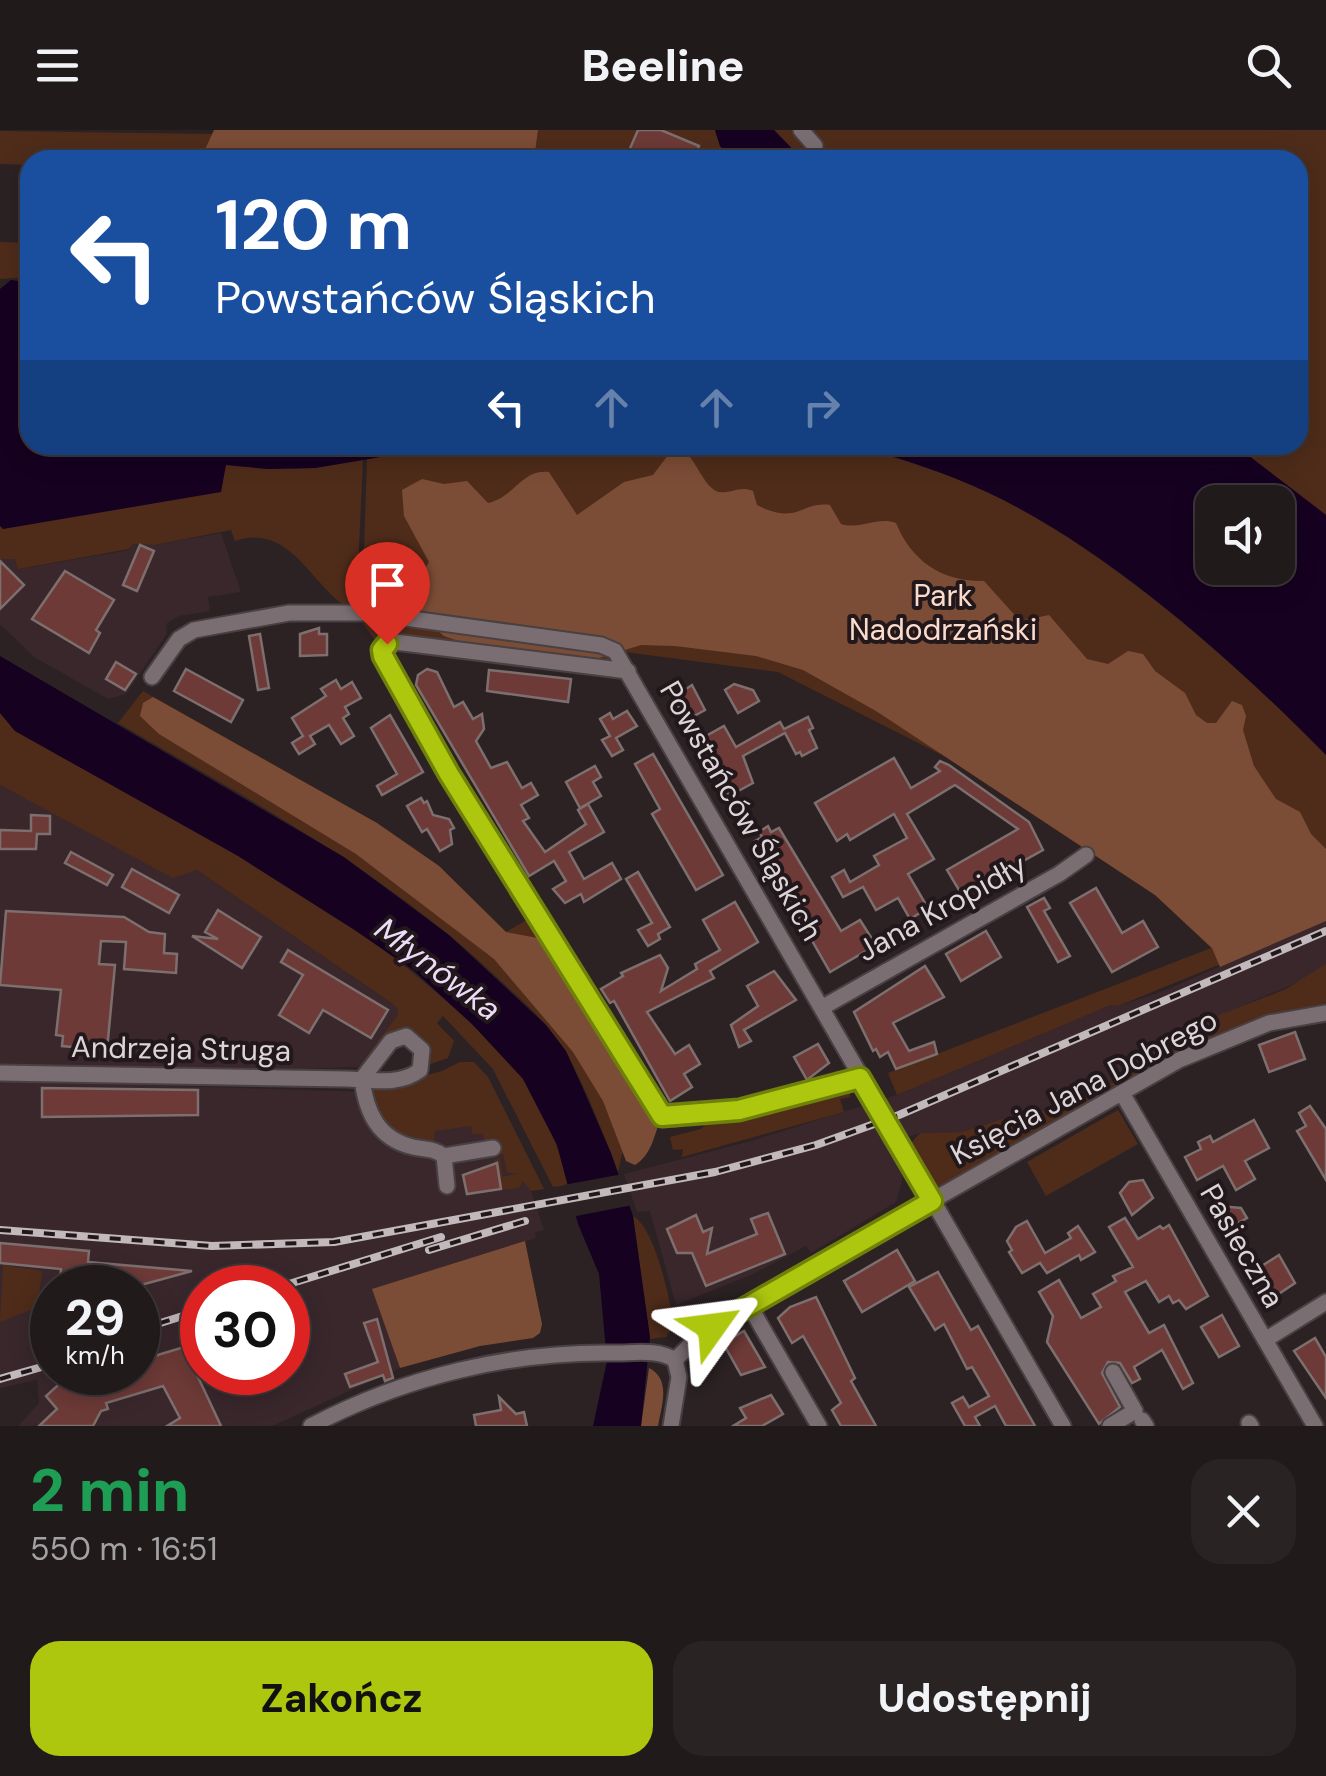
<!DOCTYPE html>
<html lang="pl">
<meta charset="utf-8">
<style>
body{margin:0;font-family:"DM Sans",sans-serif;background:#292324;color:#f1f3f6;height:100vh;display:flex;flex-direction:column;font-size:38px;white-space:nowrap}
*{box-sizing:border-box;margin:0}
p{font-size:32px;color:#a2a1a3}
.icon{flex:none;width:55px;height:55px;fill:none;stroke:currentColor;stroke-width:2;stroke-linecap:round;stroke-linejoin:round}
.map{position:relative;height:1296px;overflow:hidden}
.drawer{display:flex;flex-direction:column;background:#211a1b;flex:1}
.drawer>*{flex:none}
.guide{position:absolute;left:20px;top:20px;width:1288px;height:305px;border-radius:30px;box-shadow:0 5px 25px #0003,0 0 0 2px #3e383a;background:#1a4fa0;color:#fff;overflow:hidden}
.tools{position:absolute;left:1195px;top:355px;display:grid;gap:20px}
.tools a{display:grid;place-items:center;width:100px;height:100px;border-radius:20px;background:#211a1b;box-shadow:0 5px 25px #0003,0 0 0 2px #3e383a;font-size:50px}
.speed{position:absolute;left:30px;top:1135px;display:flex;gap:20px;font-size:50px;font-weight:700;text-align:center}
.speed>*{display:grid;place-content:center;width:130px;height:130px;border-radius:50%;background:#211a1b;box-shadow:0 5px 25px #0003,0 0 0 2px #3e383a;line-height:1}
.speed small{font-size:25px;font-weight:400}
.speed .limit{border:15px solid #d22;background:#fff;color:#111}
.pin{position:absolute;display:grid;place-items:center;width:85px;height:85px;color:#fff;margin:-102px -42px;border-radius:50% 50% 50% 0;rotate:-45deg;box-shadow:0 0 10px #0007}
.pin .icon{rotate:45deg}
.me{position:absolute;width:110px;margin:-55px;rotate:59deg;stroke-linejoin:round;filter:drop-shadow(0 0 8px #0008)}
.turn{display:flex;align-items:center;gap:35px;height:210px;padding:0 30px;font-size:45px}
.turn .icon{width:130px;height:130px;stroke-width:2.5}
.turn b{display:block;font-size:70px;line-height:85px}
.lanes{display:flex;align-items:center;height:95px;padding:0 30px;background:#0003;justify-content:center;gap:50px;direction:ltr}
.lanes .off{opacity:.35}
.round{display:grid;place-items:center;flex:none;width:105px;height:105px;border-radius:30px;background:#292324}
.headline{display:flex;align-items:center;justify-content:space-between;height:170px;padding:0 30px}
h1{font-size:60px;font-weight:800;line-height:75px;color:#1e9e55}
.cta{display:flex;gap:20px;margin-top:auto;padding:20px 30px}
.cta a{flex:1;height:115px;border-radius:30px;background:#adc60e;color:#111;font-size:40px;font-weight:800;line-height:115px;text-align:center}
.cta a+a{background:#292324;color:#f1f3f6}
header{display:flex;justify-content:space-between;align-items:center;height:130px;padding:0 30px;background:#211a1b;font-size:45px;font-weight:800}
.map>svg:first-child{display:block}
.built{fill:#39272c;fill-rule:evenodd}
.green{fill:#4f2c1a}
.forest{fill:#7c4d36}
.water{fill:#160121;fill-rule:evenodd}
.pier{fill:#2c2224}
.building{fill:#6d3a37;stroke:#7c6f6e;stroke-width:2.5}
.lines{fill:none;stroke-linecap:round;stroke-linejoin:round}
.minor-casing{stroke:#484042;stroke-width:19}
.minor{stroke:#7b6e72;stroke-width:15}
.rail-casing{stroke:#c1b9bb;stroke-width:8}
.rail{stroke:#22181b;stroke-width:4;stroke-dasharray:11;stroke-linecap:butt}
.route-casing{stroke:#708109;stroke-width:25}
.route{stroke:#adc60e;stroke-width:18}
.labels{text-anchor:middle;stroke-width:8;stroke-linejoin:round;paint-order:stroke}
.park-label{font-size:30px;fill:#fbdccc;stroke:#22181b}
.street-label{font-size:30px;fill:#dcd5d7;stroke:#22181b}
.water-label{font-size:32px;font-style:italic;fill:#eddcf8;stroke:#22181b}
</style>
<header><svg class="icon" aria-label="menu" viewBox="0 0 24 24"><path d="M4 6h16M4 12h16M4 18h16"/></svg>Beeline<svg class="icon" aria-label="search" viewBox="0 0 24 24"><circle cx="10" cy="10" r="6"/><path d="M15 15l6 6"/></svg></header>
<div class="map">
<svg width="1326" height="1296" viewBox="0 0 1326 1296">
<rect width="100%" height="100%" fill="#2c2224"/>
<g class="built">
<path d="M221,403L241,462L208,467L210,481L179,486L167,493L166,505L126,564L108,569L34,527L0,494V429H15L19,439L129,420L133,414L154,415Z"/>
<path d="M0,655L173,747L197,740L393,874L398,879L397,886L366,932L356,937L211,942L0,938Z"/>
<path d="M1326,791V834L1308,848L1246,874L1093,964L1069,967L1044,981H1026L962,1002L920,1003L888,1014L903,1047L896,1072L811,1123L806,1116L753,1144L676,1175L650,1081L637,1082L624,1044L751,1011L897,965L1111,875L1119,876L1163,861Z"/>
<path d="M446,950L468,951L515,1043L530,1058L544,1100L535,1102L536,1108L373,1160L400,1238L272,1296H18L39,1273L37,1250L0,1258V951L372,962ZM52,1158H138V1242H52ZM202,1158H288V1242H202Z"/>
</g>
<g class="green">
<path d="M538,0H715L720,16L733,30H534Z"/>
<path d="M774,0H1326V385L1233,315H1298V30H803Z"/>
<path d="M0,1L212,4L200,30H30V35L0,34Z"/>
<path d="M0,112L30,113V147L0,149Z"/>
<path d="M452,315H852C898,328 945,342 989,363C1105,418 1236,533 1326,625V791L1118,876L1111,875L897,965L888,943L1211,818L1155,765L944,626L778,542L617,521L628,541L395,512L382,520L362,492L422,488L392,476L363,451L367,329Z"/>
<path d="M363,330L356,482C314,465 294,391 235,411L231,400L154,415L133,414L129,419L18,439L15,429H0V396L226,335L268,339L315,338Z"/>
<path d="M143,561L377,693L439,736L506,802L532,787L615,923L626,1006L618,1042C604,1005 583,950 563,918C547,892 523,872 501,851C388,743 251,671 118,593Z"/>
<path d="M0,583L15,601C164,685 327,762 454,878C477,899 505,923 523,949C544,979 560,1019 568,1055L553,1057L493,939L443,886L437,893L454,911L448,928L428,935L421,909L409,902L355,942L397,886L398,879L393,874L197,740L173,748L0,655Z"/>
<path d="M1326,834V883L1242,902L932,1071L903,1022L920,1003L962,1002L1026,981H1044L1069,967L1093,964L1155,927L1153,922L1160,908L1286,859Z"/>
<path d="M460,932H474L488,947L544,1059L531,1061L523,1051L519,1058L501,1060L500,1041L494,1030L500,1029L503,1047L516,1044L507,1042L503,1024L476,1029L485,1015L483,1004H472L471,996L435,1001L434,1011C400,1014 383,995 370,966L373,960L442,941Z"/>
<path d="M850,962V967L840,969L844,982L682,1027L683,1019L673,1020L670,1007L701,999L710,990L784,979Z"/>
<path d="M1118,980L1138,1014L1046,1066L1027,1032Z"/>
<path d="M633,1086C655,1098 670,1170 674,1195L666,1207L650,1209Z"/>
<path d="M3,1135L42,1141L38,1177L0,1192Z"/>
</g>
<g class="forest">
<path d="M214,0H538L534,30H200Z"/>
<path d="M686,323C697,332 705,359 719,362C732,364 739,355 753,361L757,375C798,396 801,371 830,375L841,394C862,400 876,386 896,393C912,432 943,452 984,451L1020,491L1049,485L1087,529L1108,534L1128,521L1143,524L1155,541L1185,563L1196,585L1207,593H1216L1232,571L1242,575L1246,586L1243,600L1254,636L1276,669L1300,682L1311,704L1326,719V791L1220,837L1212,818L1155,765L876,581L803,540L756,526L675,516L641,515L596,529L458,511L444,506L398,467L399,449L422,443L429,432L404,386L402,360L422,349L444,354L467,351L488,373C514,368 522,338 549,342L577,385L624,352L653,345L668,325Z"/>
<path d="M153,567L377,693L439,736L506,802L543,809L660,991C653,1008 652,1024 635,1035L626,1031L603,971L573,922L494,829L356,724L159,604L140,586L143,573Z"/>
<path d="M525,1111L542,1194L540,1203L533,1208L480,1216L400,1238L372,1159Z"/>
<path d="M649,1238C671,1249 662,1275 658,1296H641Z"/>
</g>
<g class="water">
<path d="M715,0H774L803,30H733L720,16Z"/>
<path d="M11,150L30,153V315H452L315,338L268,339L226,335L221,362L3,399L0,396V159Z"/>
<path d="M852,315H1233L1244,322L1326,385V625C1234,531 1108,419 989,363C945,342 899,328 852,315ZM1212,372H1278V438H1212Z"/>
<path d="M0,526L344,727L449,805L546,895L566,921L584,961L611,1023L633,1086L650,1207L641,1296H593L607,1231L599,1144L578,1094L557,1015L523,949L472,894L413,840L353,799L238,726L15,601L0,583Z"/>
</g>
<path class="pier" d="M623,1044L633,1075L571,1087L563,1055Z"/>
<g class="building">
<path d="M638,0H661L699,16L693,30H644L628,23Z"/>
<path d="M140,415L154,421L137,461L123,455Z"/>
<path d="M0,431L24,455L0,479Z"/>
<path d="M65,441L114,470L96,500L100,503L89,523L32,489Z"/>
<path d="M319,498V504H327V525L300,526V504Z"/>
<path d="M260,504L269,558L258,560L249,506Z"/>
<path d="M116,532L136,544L125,560L106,549Z"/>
<path d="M186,539L243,570L231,592L174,561Z"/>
<path d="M427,539L437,542L454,577L463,572L473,589L482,584L484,599L476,611L491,638L507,632L522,658L531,653L538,665L521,675L529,688L523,691L545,722L586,694L578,680L588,674L604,702L569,722L584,749L612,733L621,749L584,772L581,764L565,773L553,759L566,751L554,731L529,746L416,555L418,545Z"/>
<path d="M489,540L571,549L568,572L487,561Z"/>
<path d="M336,550L341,559L352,552L361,568L345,577L349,584L343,588L354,606L341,614L329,595L310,606L315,614L299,624L292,613L303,606L292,588L326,566L321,559Z"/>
<path d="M734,554L753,560L759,571L738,583L725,560Z"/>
<path d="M692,555L705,580L685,591L674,567Z"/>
<path d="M627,581L637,596L616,608L623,620L612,626L602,610L610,606L600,589L610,583L613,589Z"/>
<path d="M390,585L423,642L382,665L377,656L397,644L371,598Z"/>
<path d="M808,587L813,598L809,600L817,618L802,626L800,622L796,624L785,603L743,626L753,653L729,666L697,611L724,596L736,617L780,592L784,599Z"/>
<path d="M653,624L723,745L696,760L652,684L660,679L635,634Z"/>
<path d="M894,628L911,658L940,641L935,637L940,631L949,635L1029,692L1043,720L962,765L947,740L1018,699L955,655L907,684L934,729L908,744L928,778L910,789L898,768L876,780L863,757L843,767L832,747L844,740L850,752L879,735L874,726L907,708L894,684L850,710L847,704L837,711L815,673Z"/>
<path d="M595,636L601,647L593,652L601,666L580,678L566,652Z"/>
<path d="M421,668L424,673L427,671L433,685L449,689L454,698L450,700L452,714L440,721L427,699L422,702L407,676Z"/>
<path d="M31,685L50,686V704H37L36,719H0V700L31,701Z"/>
<path d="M768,696L771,702L779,698L841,801L860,790L876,815L830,842L755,711L762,707L759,702Z"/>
<path d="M71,722L113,745L107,755L65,733Z"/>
<path d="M132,739L179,765L169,783L122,757Z"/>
<path d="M638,742L670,797L658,804L660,809L648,816L638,800L652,793L626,749Z"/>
<path d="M1096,758L1122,803L1143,791L1158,817L1112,842L1070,773Z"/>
<path d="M1044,768L1050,778L1044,781L1070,826L1058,832L1027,777Z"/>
<path d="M735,772L758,812L710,841L714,848L647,882L675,924L689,915L700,934L684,944L692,957L670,971L614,871L610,873L601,859L623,846L621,843L660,825L668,838L661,861L697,839L695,834L720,820L703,790Z"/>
<path d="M218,780L261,807L242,838L192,806L218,809L205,802Z"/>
<path d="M6,781L124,787L149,802L165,804L164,823L177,824L176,843L124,839L126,812L101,811L99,834L115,835L107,920L62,916L63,906L56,905L61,860L0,855Z"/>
<path d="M986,801L1001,827L961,851L946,824Z"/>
<path d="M288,820L388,880L371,908L323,880L309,903L279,885L303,845L281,832Z"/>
<path d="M925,836L944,867L893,893L909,921L934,912L937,924L896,939L888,922L880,927L876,919L873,921L854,882Z"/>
<path d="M774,841L796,870L744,900L751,911L739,917L731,895L758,876L747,856Z"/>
<path d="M1295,902L1305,929L1269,942L1259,915Z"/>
<path d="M818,914L829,933L807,950L794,927Z"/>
<path d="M42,958L198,960V985L42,987Z"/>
<path d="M1310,976L1326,999V1050L1297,1001L1306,996L1299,983Z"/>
<path d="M1254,990L1269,1018L1245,1031L1255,1049L1236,1060L1223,1036L1197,1050L1185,1027L1201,1019L1198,1012L1210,1006L1213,1012Z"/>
<path d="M497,1033L501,1059L467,1064L463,1045Z"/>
<path d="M1143,1050L1153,1068L1132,1085L1120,1063L1129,1052Z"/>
<path d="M1218,1076L1241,1078L1247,1088L1224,1101L1211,1080Z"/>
<path d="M768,1083L785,1124L706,1156L692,1123H677L667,1099L696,1085L703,1102L712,1098L707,1124L757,1104L751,1089Z"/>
<path d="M1125,1088L1138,1109L1160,1096L1163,1099L1169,1095L1208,1166L1186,1179L1179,1170L1173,1173L1169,1166L1159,1172L1146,1151L1125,1162L1149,1203L1164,1195L1193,1253L1183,1259L1162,1220L1134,1237L1140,1249L1132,1253L1120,1233L1108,1232L1102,1243L1120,1277L1099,1294L1047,1212L1053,1186L1039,1162L1059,1150L1081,1188L1101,1177L1093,1164L1116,1151L1113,1146L1133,1137L1109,1097Z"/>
<path d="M1027,1091L1045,1123L1071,1108L1068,1103L1078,1096L1095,1122L1081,1130L1079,1125L1047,1143L1040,1133L1022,1143L1009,1122L1012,1120L1007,1111L1016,1097Z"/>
<path d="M0,1113L89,1121L88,1132L192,1141L130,1158H59L61,1139L0,1133Z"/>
<path d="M897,1120L915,1151L862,1182L844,1151Z"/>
<path d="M1279,1125L1295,1153L1265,1173L1249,1144Z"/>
<path d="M938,1142L971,1200L978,1196L1035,1296H1006L995,1276L975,1287L980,1296H965L952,1273L963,1267L969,1277L989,1266L972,1237L967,1239L944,1194L935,1200L909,1157Z"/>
<path d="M816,1167L855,1248L851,1251L876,1296H841L832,1280L841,1273L803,1206L792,1213L778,1188L790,1177Z"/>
<path d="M1222,1185L1239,1216L1219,1227L1201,1197Z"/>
<path d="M377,1189L393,1248L385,1251L383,1245L350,1257L345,1244L378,1232L364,1193Z"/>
<path d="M744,1201L765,1237L741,1245L723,1213Z"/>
<path d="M1315,1208L1326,1227V1268L1294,1221Z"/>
<path d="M184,1217L221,1296H167L180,1288L163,1256L106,1273L108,1279L101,1281L93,1296H39L57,1279L46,1266L58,1255L98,1242H138V1231Z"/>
<path d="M771,1265L783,1284L762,1296H733L746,1288L740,1278Z"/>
<path d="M499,1267L516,1284L524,1282L527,1296H476L474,1285L501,1280Z"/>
</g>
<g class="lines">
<g class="minor-casing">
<g id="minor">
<path d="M801,0L815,16"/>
<path d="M628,541L395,512L382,520L449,645L662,986L674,988L765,975L860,948"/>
<path d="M152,547L179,509L194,500L289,483H369L601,515L615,521L1063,1296"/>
<path d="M823,877L1059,744L1086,725"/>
<path d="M0,943L347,949C371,950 400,956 420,940L422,920L406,906L391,911L362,949C366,982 378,1009 413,1017C426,1020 433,1018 444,1026L493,1018"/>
<path d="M1122,963L1315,1296"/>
<path d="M444,1026L447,1056"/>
<path d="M749,1175L819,1296"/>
<path d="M1265,1210L1326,1172"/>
<path d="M675,1230L698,1207L749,1175L1179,930L1269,893L1326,883"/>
<path d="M1142,1290L1146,1296"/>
<path d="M1249,1293L1251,1296"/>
<path d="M311,1296C404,1247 511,1221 615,1223C635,1223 658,1219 675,1230"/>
<path d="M671,1296L679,1247L675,1230"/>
<path d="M1110,1296L1135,1281L1113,1242"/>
</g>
</g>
<use href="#minor" class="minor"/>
<g class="rail-casing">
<g id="rail">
<path d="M0,1100L212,1116L334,1112L715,1042L816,1015L899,985L1326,801"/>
<path d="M429,1120L525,1091"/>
<path d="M276,1158L441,1107"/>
<path d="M138,1200L202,1180"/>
<path d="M0,1249L52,1234"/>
</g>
</g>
<use href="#rail" class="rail"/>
</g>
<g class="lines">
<g class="route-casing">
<path id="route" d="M387,514L382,520L383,526L449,644L662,986L739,980L860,948L932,1071L712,1197"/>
</g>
<use href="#route" class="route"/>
</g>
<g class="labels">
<g class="park-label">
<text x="943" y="476">Park<tspan x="943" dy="34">Nadodrzański</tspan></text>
</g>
<g class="street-label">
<text transform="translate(741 681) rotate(60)" y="10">Powstańców Śląskich</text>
<text transform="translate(942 778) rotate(-29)" y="10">Jana Kropidły</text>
<text transform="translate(181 919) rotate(1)" y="10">Andrzeja Struga</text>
<text transform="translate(1084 957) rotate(-28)" y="10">Księcia Jana Dobrego</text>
<text transform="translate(1242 1116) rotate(60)" y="10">Pasieczna</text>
</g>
<g class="water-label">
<text transform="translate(438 839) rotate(37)" y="11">Młynówka</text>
</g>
</g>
</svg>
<div class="tools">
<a><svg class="icon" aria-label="sound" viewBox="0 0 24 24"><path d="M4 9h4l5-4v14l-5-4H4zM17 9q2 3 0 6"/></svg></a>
</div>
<div class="speed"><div>29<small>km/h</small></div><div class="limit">30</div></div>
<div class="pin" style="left:387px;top:514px;background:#d93025"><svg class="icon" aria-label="arrive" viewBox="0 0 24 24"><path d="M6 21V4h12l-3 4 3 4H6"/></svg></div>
<svg class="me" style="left:712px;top:1197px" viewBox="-20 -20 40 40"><path d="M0-17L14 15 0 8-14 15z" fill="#adc60e" stroke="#fff" stroke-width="4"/></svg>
<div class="guide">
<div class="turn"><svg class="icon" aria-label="left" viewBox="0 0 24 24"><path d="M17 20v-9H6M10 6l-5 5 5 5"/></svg><div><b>120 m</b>Powstańców Śląskich</div></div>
<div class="lanes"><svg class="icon" aria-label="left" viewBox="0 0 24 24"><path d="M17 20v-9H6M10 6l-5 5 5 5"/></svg><svg class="icon off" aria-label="ahead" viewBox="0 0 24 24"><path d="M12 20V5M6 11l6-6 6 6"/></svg><svg class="icon off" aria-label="ahead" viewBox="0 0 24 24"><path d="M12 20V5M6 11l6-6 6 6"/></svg><svg class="icon off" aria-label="right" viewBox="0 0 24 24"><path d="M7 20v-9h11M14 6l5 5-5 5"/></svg></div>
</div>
</div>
<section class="drawer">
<div class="headline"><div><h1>2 min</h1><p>550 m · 16:51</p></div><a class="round"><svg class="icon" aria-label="close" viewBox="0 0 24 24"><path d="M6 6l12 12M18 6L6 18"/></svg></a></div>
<div class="cta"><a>Zakończ</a><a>Udostępnij</a></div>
</section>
